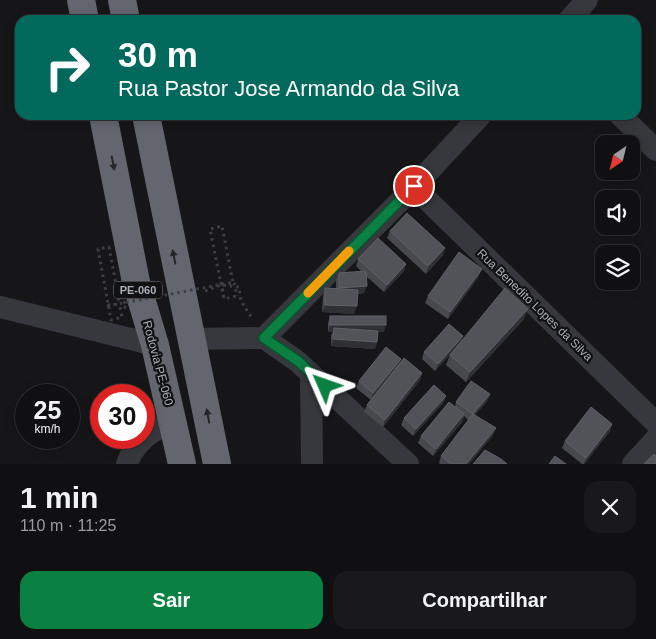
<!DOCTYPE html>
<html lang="pt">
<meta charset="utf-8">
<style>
body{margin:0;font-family:Arial,sans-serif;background:#19191b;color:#f1f3f6;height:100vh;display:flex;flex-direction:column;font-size:19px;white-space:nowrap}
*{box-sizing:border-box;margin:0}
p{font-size:16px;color:#9c9d9f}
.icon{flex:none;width:28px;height:28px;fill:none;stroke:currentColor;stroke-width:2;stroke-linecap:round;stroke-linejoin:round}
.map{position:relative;height:464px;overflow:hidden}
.details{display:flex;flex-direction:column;background:#101012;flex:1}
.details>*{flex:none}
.top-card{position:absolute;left:15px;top:15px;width:626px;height:105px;border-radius:15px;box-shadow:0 2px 12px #0003,0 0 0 1px #303032;background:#00695c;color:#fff;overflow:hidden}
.needle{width:32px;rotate:215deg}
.buttons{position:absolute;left:595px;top:135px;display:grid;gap:10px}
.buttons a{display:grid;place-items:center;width:45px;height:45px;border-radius:10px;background:#101012;box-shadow:0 2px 12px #0003,0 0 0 1px #303032;font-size:25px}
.speed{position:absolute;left:15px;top:384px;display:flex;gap:10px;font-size:25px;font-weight:700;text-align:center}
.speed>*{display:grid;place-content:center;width:65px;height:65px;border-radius:50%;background:#101012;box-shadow:0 2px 12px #0003,0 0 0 1px #303032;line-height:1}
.speed small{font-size:12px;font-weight:400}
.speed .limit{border:8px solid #d22;background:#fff;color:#111}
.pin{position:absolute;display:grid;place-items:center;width:42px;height:42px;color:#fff;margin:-21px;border:2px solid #fff;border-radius:50%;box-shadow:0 1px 5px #0007}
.me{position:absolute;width:55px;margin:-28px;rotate:313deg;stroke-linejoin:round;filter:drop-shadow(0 0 4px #0008)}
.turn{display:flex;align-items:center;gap:18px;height:105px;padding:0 20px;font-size:22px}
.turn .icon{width:65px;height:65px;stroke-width:2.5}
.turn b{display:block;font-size:35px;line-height:42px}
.round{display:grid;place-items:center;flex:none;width:52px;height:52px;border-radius:15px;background:#19191b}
.summary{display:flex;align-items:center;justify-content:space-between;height:85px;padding:0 20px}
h1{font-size:30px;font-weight:700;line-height:38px}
.button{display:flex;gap:10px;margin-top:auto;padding:10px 20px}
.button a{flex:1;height:58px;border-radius:15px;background:#0b8043;color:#fff;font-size:20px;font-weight:700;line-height:58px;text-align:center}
.button a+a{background:#19191b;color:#f1f3f6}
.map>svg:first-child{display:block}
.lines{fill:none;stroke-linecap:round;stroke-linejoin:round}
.path{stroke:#3d3f44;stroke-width:3;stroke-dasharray:2.5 4;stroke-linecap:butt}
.minor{stroke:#37383d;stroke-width:22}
.highway{stroke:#63666e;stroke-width:28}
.path-bridge{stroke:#3d3f44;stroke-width:3;stroke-dasharray:2.5 4;stroke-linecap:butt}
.wall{fill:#47494d}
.shaded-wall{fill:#2f3033}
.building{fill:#525359;stroke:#5f6168}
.oneway{fill:#26262a}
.route-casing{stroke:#07532c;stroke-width:12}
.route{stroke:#0b8043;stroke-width:9}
.slow{stroke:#f59e0b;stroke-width:9}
.labels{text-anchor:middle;stroke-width:4.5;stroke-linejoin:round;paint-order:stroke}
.shield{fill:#111113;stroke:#7b7e86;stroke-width:1}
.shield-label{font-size:11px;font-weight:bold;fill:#a8adb8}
.street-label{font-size:12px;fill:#a8adb8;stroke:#111113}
</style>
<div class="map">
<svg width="656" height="464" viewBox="0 0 656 464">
<rect width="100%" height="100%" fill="#161618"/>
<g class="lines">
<g class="path">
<path d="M109,247L119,300L137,308L120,307L122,317L111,320L98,249Z"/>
<path d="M222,285L233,283L222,226L210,229L224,299L236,296"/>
<path d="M205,291L221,285L239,287L241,301L252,318"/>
<path d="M108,305L119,304"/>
</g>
<g class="minor">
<path d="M569,20L587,0"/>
<path d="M620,115L656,150"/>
<path d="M414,187L656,423"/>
<path d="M0,307L155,345"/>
<path d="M264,338L297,361L408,464"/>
<path d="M191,339L264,338L414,187L481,115"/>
<path d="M311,374L312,464"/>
<path d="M127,464C134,442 153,430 173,421"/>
<path d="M633,464L656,439"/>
</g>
<g class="highway">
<path d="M81,0L85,20"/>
<path d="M122,0L126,20"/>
<path d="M103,115L136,282L155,345L182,464"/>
<path d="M146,115L217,464"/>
</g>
<g class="path-bridge">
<path d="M221,282L224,299"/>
<path d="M107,306L234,282L237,296"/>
</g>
</g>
<g class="wall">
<path d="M390,231L443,255L426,274L387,238Z"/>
<path d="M358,259L406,264L404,271L384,292L366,276L364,293L358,294L354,314L322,312L323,296L325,288L336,289V280L339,273L362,272L356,266Z"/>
<path d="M479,276L448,319L425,303L428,296Z"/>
<path d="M330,316L384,332H378L377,342L375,349L331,346V335L333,332H328V323Z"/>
<path d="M524,319L466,382L446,365L450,355L454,350L435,371L422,359L424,352L463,336L460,342Z"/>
<path d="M401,359L399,364L422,373L420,380L383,427L364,412L367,405L371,400L356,388L359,381Z"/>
<path d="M490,394L487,401L475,415L493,435L469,464H440L439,463L441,456L468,420L464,416L462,422L433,456L418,443L421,436L455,407L456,402Z"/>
<path d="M446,396L443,403L413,436L401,425L404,418Z"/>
<path d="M612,424L610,431L584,464H582L562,448L565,441Z"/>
</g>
<g class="shaded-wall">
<path d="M445,248L443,255L426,274L428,266Z"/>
<path d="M406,264L404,271L384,292L387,285Z"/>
<path d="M482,269L479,276L448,319L450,312Z"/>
<path d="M367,286L364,293L337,295L339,288Z"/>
<path d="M325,305L357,306L354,314L322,312Z"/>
<path d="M528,309L524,319L466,382L470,372Z"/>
<path d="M330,325H386L384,332H334V328L333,332H328Z"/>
<path d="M463,336L460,343L435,371L438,364Z"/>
<path d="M333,339L377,342L375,349L331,346Z"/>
<path d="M401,359L398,366L371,400L373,393Z"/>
<path d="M422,373L420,380L383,427L385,420Z"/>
<path d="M490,394L487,401L470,421L473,414Z"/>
<path d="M446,396L443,403L413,436L416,429Z"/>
<path d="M464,414L462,422L433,456L436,449Z"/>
<path d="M612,424L610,431L584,464L586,458Z"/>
<path d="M496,428L493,435L469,464H466Z"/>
</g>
<g class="building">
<path d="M407,213L445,248L428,266L390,231Z"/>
<path d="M378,238L406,264L387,285L358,259Z"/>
<path d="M459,252L482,269L450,312L428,296Z"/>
<path d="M366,271L367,286L339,288V273Z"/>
<path d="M325,288L358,290L357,306L325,305Z"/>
<path d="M505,288L528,309L470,372L450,355Z"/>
<rect x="330" y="316" width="56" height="9"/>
<path d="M449,324L463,336L438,364L424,352Z"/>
<path d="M334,328L378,331L377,342L333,339Z"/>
<path d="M386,347L401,359L373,393L359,381Z"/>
<path d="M404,358L422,373L385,420L367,405Z"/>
<path d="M471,381L490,394L473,414L456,402Z"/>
<path d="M434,385L446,396L416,429L404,418Z"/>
<path d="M449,402L464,414L436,449L421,436Z"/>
<path d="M591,407L612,424L586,458L565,441Z"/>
<path d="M473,414L496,428L466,464H451L441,456Z"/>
<path d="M485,450L501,459L507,464H473Z"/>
<path d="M654,454L656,456V464H644Z"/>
<path d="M555,456L566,464H549Z"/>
</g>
<defs><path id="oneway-solid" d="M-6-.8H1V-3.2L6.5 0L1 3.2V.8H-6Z" transform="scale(1.25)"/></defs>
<g class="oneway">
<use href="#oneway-solid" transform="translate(113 163) rotate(79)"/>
<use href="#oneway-solid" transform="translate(174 257) rotate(-101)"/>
<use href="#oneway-solid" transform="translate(208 416) rotate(-101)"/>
</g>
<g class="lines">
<g class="route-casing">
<path id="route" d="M325,386L298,361L264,338L414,186"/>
</g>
<use href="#route" class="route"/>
<path class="slow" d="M308,293L349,251"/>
</g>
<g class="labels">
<rect class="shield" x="114" y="281.5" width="48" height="17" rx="4"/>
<g class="shield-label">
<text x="138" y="294">PE-060</text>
</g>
<g class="street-label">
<text transform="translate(535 305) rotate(44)" y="4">Rua Benedito Lopes da Silva</text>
<text transform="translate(158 363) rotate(75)" y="4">Rodovia PE-060</text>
</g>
</g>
</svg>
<div class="buttons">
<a><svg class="needle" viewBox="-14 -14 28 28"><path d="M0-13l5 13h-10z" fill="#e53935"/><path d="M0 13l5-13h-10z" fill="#9c9d9f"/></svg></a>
<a><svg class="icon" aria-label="sound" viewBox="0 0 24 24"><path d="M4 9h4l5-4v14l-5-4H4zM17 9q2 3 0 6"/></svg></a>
<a><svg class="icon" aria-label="layers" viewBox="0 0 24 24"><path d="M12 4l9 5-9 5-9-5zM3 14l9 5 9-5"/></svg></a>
</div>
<div class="speed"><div>25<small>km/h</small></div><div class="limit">30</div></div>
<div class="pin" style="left:414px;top:186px;background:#d93025"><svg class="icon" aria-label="arrive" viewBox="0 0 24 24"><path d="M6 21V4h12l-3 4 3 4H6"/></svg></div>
<svg class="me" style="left:325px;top:386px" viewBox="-20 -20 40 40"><path d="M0-17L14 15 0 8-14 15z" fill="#0b8043" stroke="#fff" stroke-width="4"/></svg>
<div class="top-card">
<div class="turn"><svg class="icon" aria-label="right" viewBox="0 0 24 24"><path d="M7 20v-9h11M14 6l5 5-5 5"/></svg><div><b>30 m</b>Rua Pastor Jose Armando da Silva</div></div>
</div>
</div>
<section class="details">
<div class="summary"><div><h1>1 min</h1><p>110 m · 11:25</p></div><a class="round"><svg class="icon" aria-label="close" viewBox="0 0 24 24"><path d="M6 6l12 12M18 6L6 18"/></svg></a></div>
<div class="button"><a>Sair</a><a>Compartilhar</a></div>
</section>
